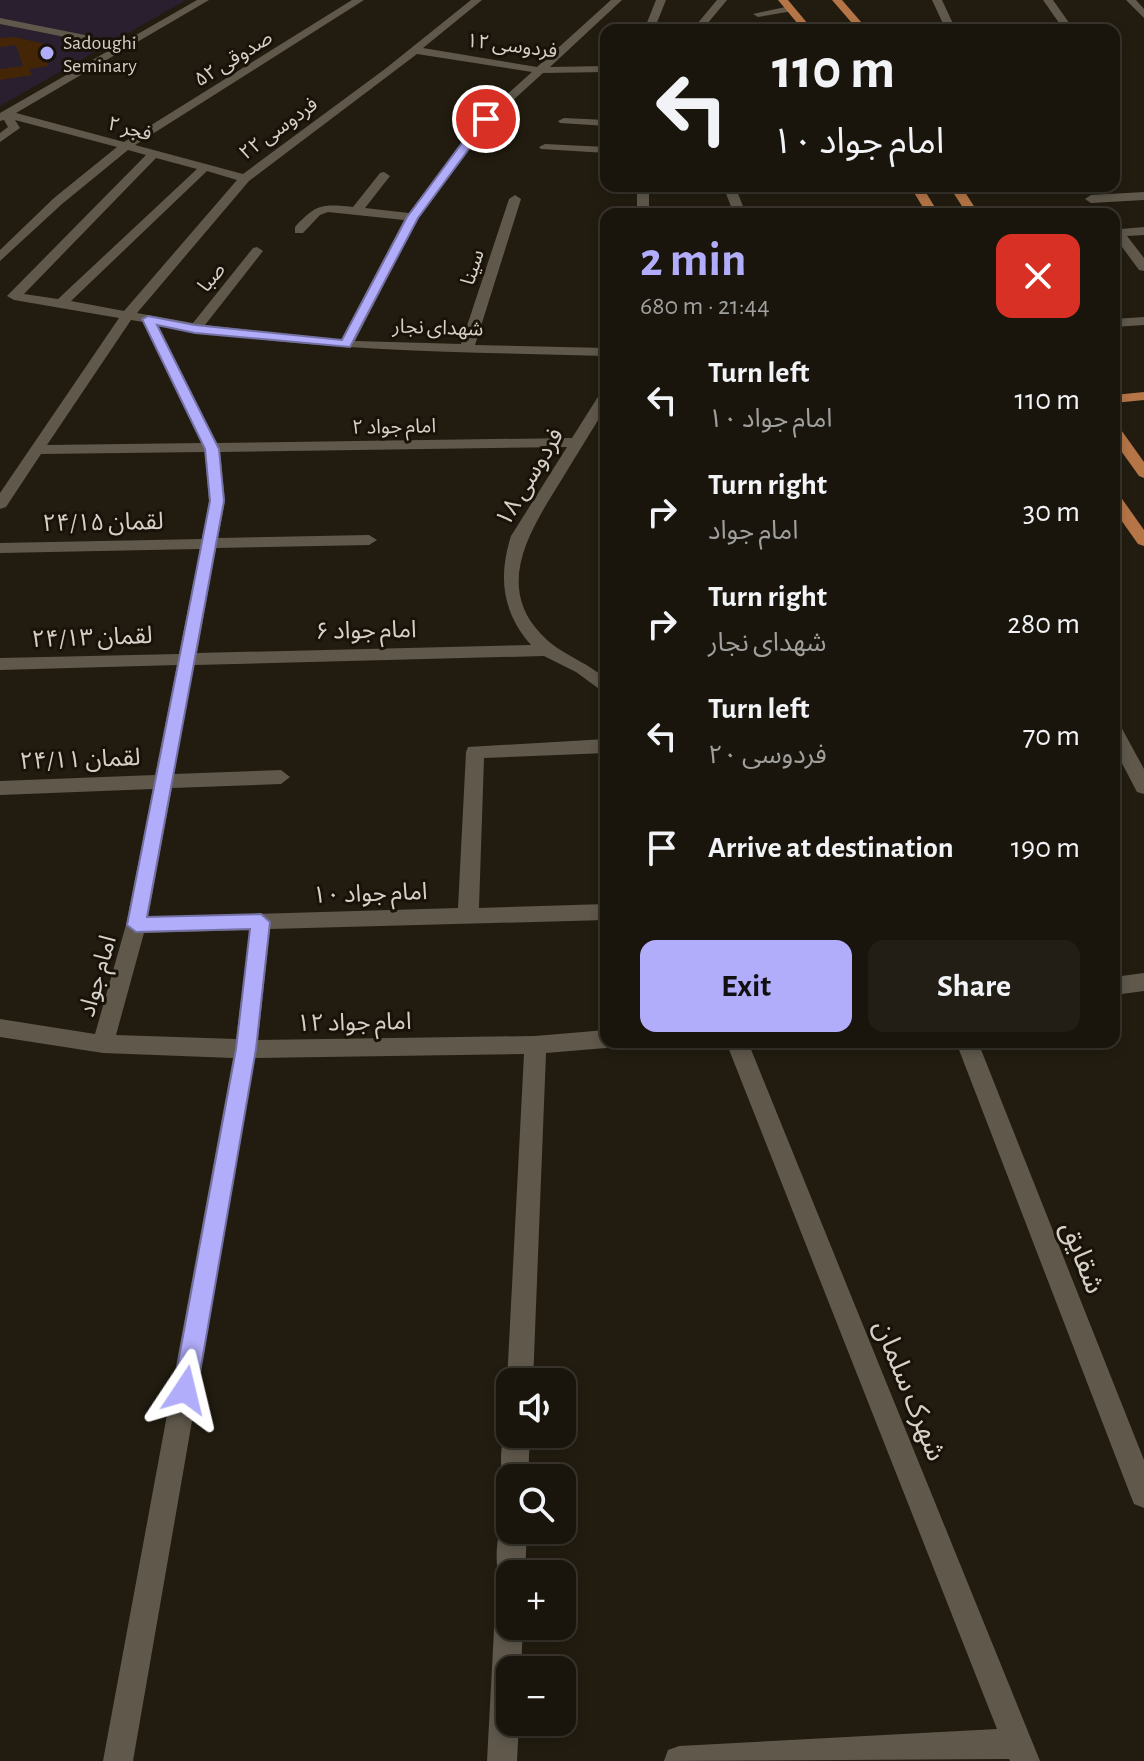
<!DOCTYPE html>
<meta charset="utf-8">
<style>
body{margin:0;font-family:"Alegreya Sans","Noto Sans Arabic",sans-serif;background:#231e15;color:#f1f3f6;height:100vh;display:flex;flex-direction:column;font-size:30px;white-space:nowrap}
*{box-sizing:border-box;margin:0}
p{font-size:26px;color:#9f9f9d}
.icon{flex:none;width:44px;height:44px;fill:none;stroke:currentColor;stroke-width:2;stroke-linecap:round;stroke-linejoin:round}
.map{position:relative;flex:1;overflow:hidden}
.panel{position:absolute;left:600px;top:208px;width:520px;height:840px;display:flex;flex-direction:column;background:#1a150c;border-radius:16px;box-shadow:0 4px 12px #0003,0 0 0 2px #38342d}
.panel>*{flex:none}
.top-card{position:absolute;left:600px;top:24px;width:520px;height:168px;border-radius:16px;box-shadow:0 4px 12px #0003,0 0 0 2px #38342d;background:#1a150c;color:#f1f3f6;overflow:hidden}
.buttons{position:absolute;left:496px;top:1368px;display:grid;gap:16px}
.buttons a{display:grid;place-items:center;width:80px;height:80px;border-radius:16px;background:#1a150c;box-shadow:0 4px 12px #0003,0 0 0 2px #38342d;font-size:40px}
.pin{position:absolute;display:grid;place-items:center;width:68px;height:68px;color:#fff;margin:-34px;border:4px solid #fff;border-radius:50%;box-shadow:0 2px 8px #0007}
.me{position:absolute;width:88px;margin:-44px;rotate:10deg;stroke-linejoin:round;filter:drop-shadow(0 0 6px #0008)}
.turn{display:flex;align-items:center;gap:28px;height:168px;padding:0 40px;font-size:36px}
.turn .icon{width:104px;height:104px;stroke-width:2.5}
.turn b{display:block;font-size:56px;line-height:68px}
.round{display:grid;place-items:center;flex:none;width:84px;height:84px;border-radius:16px;background:#231e15}
.summary{display:flex;align-items:center;justify-content:space-between;height:136px;padding:0 40px}
h1{font-size:48px;font-weight:700;line-height:60px;color:#b1adfa}
.button{display:flex;gap:16px;margin-top:auto;padding:16px 40px}
.button a{flex:1;height:92px;border-radius:16px;background:#b1adfa;color:#111;font-size:32px;font-weight:700;line-height:92px;text-align:center}
.button a+a{background:#231e15;color:#f1f3f6}
ul{padding:0;list-style:none}
li{display:flex;align-items:center;gap:24px;height:112px;padding:0 40px}
li div{flex:1}
li b{display:block;font-size:30px}
li em{font-style:normal}
.map>svg:first-child{display:block}
.education{fill:#291f2e}
.building{fill:#442606}
.lines{fill:none;stroke-linecap:round;stroke-linejoin:round}
.minor{fill:#5f584b;fill-rule:evenodd}
.major{fill:#b57546;fill-rule:evenodd}
.route{fill:#b1adfa;stroke:#7370a2;stroke-width:2}
.poi-dot{fill:#b1adfa;stroke:#181208;stroke-width:3}
.labels{text-anchor:middle;stroke-width:6;stroke-linejoin:round;paint-order:stroke}
.far-poi-label{font-size:20px;fill:#d5d1c9;stroke:#181208;text-anchor:start}
.far-street-label{font-size:20px;fill:#d5d1c9;stroke:#181208}
.street-label{font-size:24px;fill:#d5d1c9;stroke:#181208}
.near-street-label{font-size:28px;fill:#d5d1c9;stroke:#181208}
</style>
<div class="map">
<svg width="1144" height="1761" viewBox="0 0 1144 1761">
<rect width="100%" height="100%" fill="#221c10"/>
<path class="education" d="M0,0H186L0,106Z"/>
<path class="building" d="M15,37L45,44L48,66L29,69L32,75L0,80V69L23,66L16,45L0,47V38Z"/>
<g class="lines">
<g class="minor">
<path d="M197,0H209L16,113L124,142L352,0H364L135,145L243,174L385,69L471,0H482L423,48L537,67L611,0H622L550,67L606,66V72L543,73L490,121L418,218L355,341L461,344L509,199L515,195L521,199L475,345L606,348V356C455,352 305,351 158,325L216,443L572,438L601,392L606,391V407C591,432 577,454 562,479C533,526 493,584 541,634C559,654 586,661 606,679V694L576,672L544,656L194,665L174,774L281,770L290,777L281,784L172,788L148,917L458,908L466,752L468,747L606,739V753L484,758L479,908L606,904V920L270,929L258,1040L535,1036L606,1030V1042H615L606,1048L546,1053L533,1382H510V1389L507,1382L524,1054L255,1058L133,1761H103L233,1058L103,1053L0,1037V1019L95,1034L126,925L153,789L0,795V781L155,775L177,665L0,670V658L179,654L200,549L0,553V543L202,539L209,501L205,452L41,454L6,507L0,509V493L119,318L14,300L7,296L146,155L128,150L62,204L0,261V250L54,198L117,147L15,120L20,128L0,142V133L8,127L4,120L0,121V113ZM417,54L532,72L482,117L409,213L365,208L390,176L384,172L380,173L353,207C322,204 316,204 295,227V233H303L320,215L328,212L404,220L341,340L205,325L263,251L257,247L253,248L193,323L137,313L249,181ZM156,158L197,169L58,299L24,294ZM207,171L237,180L124,311L71,301ZM131,320L143,322L202,443L47,445ZM567,447L511,536C498,577 502,612 531,645L197,653L216,548L369,545L377,540L369,535L218,538L225,501L220,452ZM250,930L236,1039L116,1035L144,933Z"/>
<path d="M656,0H666L654,30H644Z"/>
<path d="M717,0H727L702,30H692Z"/>
<path d="M932,0H942L956,30H946Z"/>
<path d="M1043,0H1053L1074,30H1064Z"/>
<path d="M1126,0H1136L1144,9V18Z"/>
<path d="M790,6L793,11L758,17L753,14Z"/>
<path d="M0,18L85,35L90,38L85,41L0,24Z"/>
<path d="M1114,94L1119,96V100L1114,101Z"/>
<path d="M564,118L606,120V126L560,123L558,121Z"/>
<path d="M545,144L606,147V153L541,149L539,147Z"/>
<rect x="637" y="186" width="12" height="28"/>
<path d="M723,186H735L746,214H734Z"/>
<path d="M1144,192V200L1091,203L1085,199L1091,195Z"/>
<path d="M1114,224L1121,229L1144,227V235L1127,236L1144,258V271L1139,270L1114,236Z"/>
<path d="M1144,317V325L1114,327V319Z"/>
<path d="M1114,724L1120,725L1144,769V794L1137,792L1114,748Z"/>
<path d="M1144,973V991L1114,995V977Z"/>
<path d="M726,1042H748L1040,1761H1010L1009,1759L664,1761L668,1750L679,1746L997,1729Z"/>
<path d="M956,1042H978L1144,1460V1508L1134,1504L1130,1494Z"/>
<path d="M510,1424V1434H530L528,1478H510V1489L505,1488C499,1471 499,1437 510,1424Z"/>
<path d="M510,1517V1530H527L525,1574H510V1626H523L521,1670H510V1722H519L517,1761H487L496,1593L501,1583C494,1566 496,1537 503,1520Z"/>
</g>
<g class="major">
<path d="M778,0H788L813,30H803Z"/>
<path d="M832,0H842L868,30H858Z"/>
<path d="M910,186H922L939,214H927Z"/>
<path d="M949,186H961L979,214H967Z"/>
<path d="M1144,392V400L1114,403V395Z"/>
<path d="M1114,426L1119,427L1144,462V478L1139,476L1114,441Z"/>
<path d="M1114,494L1120,496L1144,530V546L1138,544L1114,510Z"/>
</g>
</g>
<path class="route" d="M482,116L491,119L418,218L350,347L195,333L157,325L219,449L224,501L147,917L261,914L270,922L256,1049L197,1390L194,1398L185,1402L177,1398L173,1390L236,1049L250,929L136,932L127,925L210,501L205,449L142,319L148,316L195,325L342,340L407,217Z"/>
<circle class="poi-dot" cx="47" cy="53" r="8"/>
<g class="labels">
<g class="far-poi-label">
<text x="63" y="49">Sadoughi<tspan x="63" dy="23">Seminary</tspan></text>
</g>
<g class="far-street-label">
<text transform="translate(512 45) rotate(7)" y="7">فردوسی ۱۲</text>
<text transform="translate(233 58) rotate(-32)" y="7">صدوقی ۵۲</text>
<text transform="translate(130 128) rotate(15)" y="7">فجر ۲</text>
<text transform="translate(278 128) rotate(-36)" y="7">فردوسی ۲۲</text>
<text transform="translate(472 267) rotate(-72)" y="7">سینا</text>
<text transform="translate(211 277) rotate(-51)" y="7">صبا</text>
<text transform="translate(438 327) rotate(2)" y="7">شهدای نجار</text>
<text transform="translate(394 426) rotate(-1)" y="7">امام جواد ۲</text>
</g>
<g class="street-label">
<text transform="translate(529 477) rotate(-59)" y="8">فردوسی ۱۸</text>
<text transform="translate(103 522) rotate(-1)" y="8">لقمان ۲۴/۱۵</text>
<text transform="translate(366 630) rotate(-1)" y="8">امام جواد ۶</text>
<text transform="translate(92 637) rotate(-2)" y="8">لقمان ۲۴/۱۳</text>
<text transform="translate(80 759) rotate(-2)" y="8">لقمان ۲۴/۱۱</text>
<text transform="translate(370 893) rotate(-2)" y="8">امام جواد ۱۰</text>
<text transform="translate(97 976) rotate(-74)" y="8">امام جواد</text>
<text transform="translate(354 1022) rotate(-1)" y="8">امام جواد ۱۲</text>
</g>
<g class="near-street-label">
<text transform="translate(1084 1257) rotate(69)" y="10">شقایق</text>
<text transform="translate(911 1390) rotate(68)" y="10">شهرک سلمان</text>
</g>
</g>
</svg>
<div class="buttons">
<a><svg class="icon" aria-label="sound" viewBox="0 0 24 24"><path d="M4 9h4l5-4v14l-5-4H4zM17 9q2 3 0 6"/></svg></a>
<a><svg class="icon" aria-label="search" viewBox="0 0 24 24"><circle cx="10" cy="10" r="6"/><path d="M15 15l6 6"/></svg></a>
<a>+</a>
<a>−</a>
</div>
<div class="pin" style="left:486px;top:119px;background:#d93025"><svg class="icon" aria-label="arrive" viewBox="0 0 24 24"><path d="M6 21V4h12l-3 4 3 4H6"/></svg></div>
<svg class="me" style="left:185px;top:1390px" viewBox="-20 -20 40 40"><path d="M0-17L14 15 0 8-14 15z" fill="#b1adfa" stroke="#fff" stroke-width="4"/></svg>
<div class="top-card">
<div class="turn"><svg class="icon" aria-label="left" viewBox="0 0 24 24"><path d="M17 20v-9H6M10 6l-5 5 5 5"/></svg><div><b>110 m</b>امام جواد ۱۰</div></div>
</div>
<section class="panel">
<div class="summary"><div><h1>2 min</h1><p>680 m · 21:44</p></div><a class="round" style="background:#d93025;color:#fff"><svg class="icon" aria-label="close" viewBox="0 0 24 24"><path d="M6 6l12 12M18 6L6 18"/></svg></a></div>
<ul>
<li><svg class="icon" aria-label="left" viewBox="0 0 24 24"><path d="M17 20v-9H6M10 6l-5 5 5 5"/></svg><div><b>Turn left</b><p>امام جواد ۱۰</p></div><em>110 m</em></li>
<li><svg class="icon" aria-label="right" viewBox="0 0 24 24"><path d="M7 20v-9h11M14 6l5 5-5 5"/></svg><div><b>Turn right</b><p>امام جواد</p></div><em>30 m</em></li>
<li><svg class="icon" aria-label="right" viewBox="0 0 24 24"><path d="M7 20v-9h11M14 6l5 5-5 5"/></svg><div><b>Turn right</b><p>شهدای نجار</p></div><em>280 m</em></li>
<li><svg class="icon" aria-label="left" viewBox="0 0 24 24"><path d="M17 20v-9H6M10 6l-5 5 5 5"/></svg><div><b>Turn left</b><p>فردوسی ۲۰</p></div><em>70 m</em></li>
<li><svg class="icon" aria-label="arrive" viewBox="0 0 24 24"><path d="M6 21V4h12l-3 4 3 4H6"/></svg><div><b>Arrive at destination</b></div><em>190 m</em></li>
</ul>
<div class="button"><a>Exit</a><a>Share</a></div>
</section>
</div>
